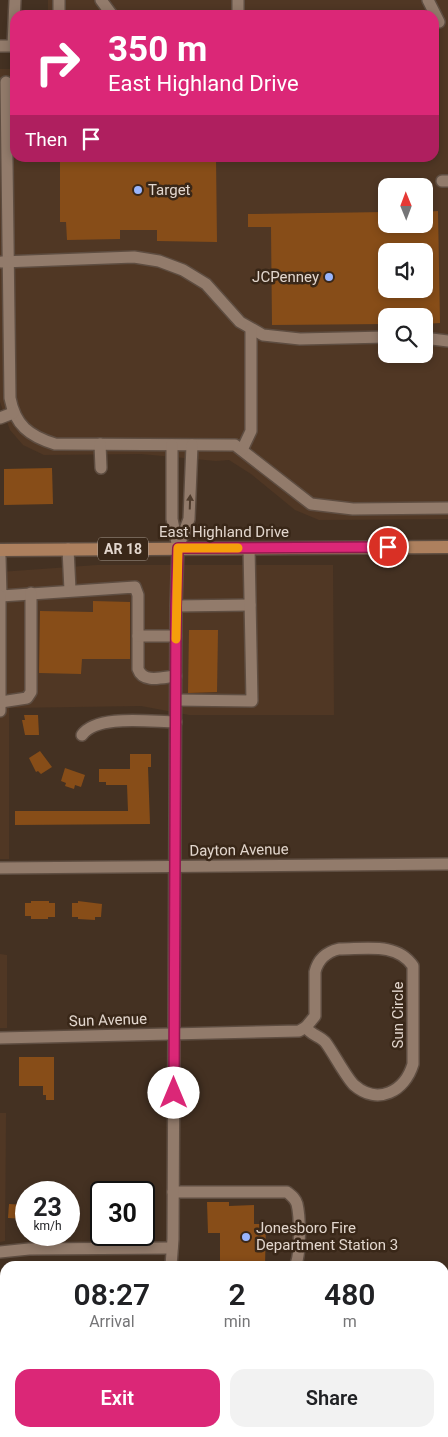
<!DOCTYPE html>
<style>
body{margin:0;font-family:Roboto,sans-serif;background:#f2f2f2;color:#202124;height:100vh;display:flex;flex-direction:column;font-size:19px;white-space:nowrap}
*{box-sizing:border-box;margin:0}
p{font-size:16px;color:#757577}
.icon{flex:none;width:28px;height:28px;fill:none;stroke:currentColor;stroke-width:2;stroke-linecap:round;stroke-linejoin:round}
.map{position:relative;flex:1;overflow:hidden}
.drawer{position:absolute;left:0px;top:1261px;width:449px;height:176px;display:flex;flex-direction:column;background:#fff;border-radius:15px 15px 0 0;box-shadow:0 2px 8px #0003}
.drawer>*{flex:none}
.hud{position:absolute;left:10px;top:10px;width:429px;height:152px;border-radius:15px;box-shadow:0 2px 8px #0003;background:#db2777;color:#fff;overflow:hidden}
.needle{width:32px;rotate:359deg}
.fabs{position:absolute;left:378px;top:178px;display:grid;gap:10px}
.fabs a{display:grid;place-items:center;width:55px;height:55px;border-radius:10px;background:#fff;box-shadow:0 2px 8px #0003;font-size:25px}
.speed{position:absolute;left:15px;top:1181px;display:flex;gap:10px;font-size:25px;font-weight:700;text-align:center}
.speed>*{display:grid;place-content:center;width:65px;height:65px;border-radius:50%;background:#fff;box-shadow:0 2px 8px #0003;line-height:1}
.speed small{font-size:12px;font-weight:400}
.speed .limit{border:2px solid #111;border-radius:8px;background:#fff;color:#111}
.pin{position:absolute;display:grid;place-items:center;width:42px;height:42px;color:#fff;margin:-21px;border:2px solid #fff;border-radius:50%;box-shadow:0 1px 5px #0007}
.me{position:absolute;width:55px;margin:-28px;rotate:0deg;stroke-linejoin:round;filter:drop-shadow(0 0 4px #0008)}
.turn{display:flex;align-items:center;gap:18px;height:105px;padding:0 15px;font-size:22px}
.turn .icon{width:65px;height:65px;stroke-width:2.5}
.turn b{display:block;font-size:35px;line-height:42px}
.then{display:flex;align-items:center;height:48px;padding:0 15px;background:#0003;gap:10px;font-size:19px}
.eta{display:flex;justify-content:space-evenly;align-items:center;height:85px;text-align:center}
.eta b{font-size:30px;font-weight:600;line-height:35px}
.primary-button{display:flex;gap:10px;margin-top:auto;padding:10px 15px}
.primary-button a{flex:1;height:58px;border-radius:15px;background:#db2777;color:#fff;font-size:20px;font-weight:600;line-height:58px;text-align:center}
.primary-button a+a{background:#f2f2f2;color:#202124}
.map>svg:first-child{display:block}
.built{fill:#503724;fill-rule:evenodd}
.building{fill:#874d18;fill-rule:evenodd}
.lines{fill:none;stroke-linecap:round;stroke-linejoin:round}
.minor-casing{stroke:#5e4d41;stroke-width:14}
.major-casing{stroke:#5e4d41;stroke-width:15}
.minor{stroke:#927b6b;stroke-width:11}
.major{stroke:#ad805e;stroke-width:12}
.oneway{fill:#4f3c2d}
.route-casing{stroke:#8e194d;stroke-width:12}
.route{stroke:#db2777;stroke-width:9}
.slow{stroke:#f59e0b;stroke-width:9}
.poi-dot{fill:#99b5fd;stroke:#392718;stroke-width:2}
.labels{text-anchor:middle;stroke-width:5;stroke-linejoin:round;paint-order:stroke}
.shield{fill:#392718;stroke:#afa297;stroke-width:1}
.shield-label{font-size:14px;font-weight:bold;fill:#e2d6cd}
.poi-label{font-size:15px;fill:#e2d6cd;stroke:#392718;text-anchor:start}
.street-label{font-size:15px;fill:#e2d6cd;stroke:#392718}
</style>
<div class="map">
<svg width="448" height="1437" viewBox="0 0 448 1437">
<rect width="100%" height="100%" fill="#443122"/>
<g class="built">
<path d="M48,0H448V519L319,520L295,510L251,474L229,460L216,461L141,454L44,455L23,445L10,430L0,402V69H15V158H434V15H48ZM386,186H424V224H386ZM386,251H424V289H386ZM386,316H424V354H386Z"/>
<path d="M97,565H333L334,715H189L141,706L9,708V859H0V572Z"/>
<path d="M0,954L7,955V1028H0Z"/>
<path d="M0,1113H6L5,1241L0,1242Z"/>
</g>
<g class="building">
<path d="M60,158H216L217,242L157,241V230H120V239L67,240L66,222H60Z"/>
<path d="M438,211L440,323L424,324V316H386V324L272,325L271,227H248V214L386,212V224H424V212ZM386,251H424V289H386Z"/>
<path d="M52,468L53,504L4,505V469Z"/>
<path d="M93,601L130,602V659H82L81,674L39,673L40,611L93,612Z"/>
<path d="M189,630H218L217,692L188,693Z"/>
<path d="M24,715H38L39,735H25L22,720H25Z"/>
<path d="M40,751L52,767L41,774L38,771L36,772L29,758Z"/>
<path d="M130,754H151V767H148L150,824L15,825V811H128L127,785H106V782H99V769H130Z"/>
<path d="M65,768L85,775L81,787L75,785L74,789L65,786L66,783L61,781Z"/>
<path d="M31,901H49V903H55V917H48V919H31V916H25V903H31Z"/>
<path d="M78,901L102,904L101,917H95V920L78,919V917H72V903H78Z"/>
<path d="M19,1057H54V1100H46V1095H43V1086H19Z"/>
<path d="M207,1202H229V1206L254,1205V1224H266L265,1266H220V1233H208Z"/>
<path d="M9,1204L26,1205V1219L8,1218Z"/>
</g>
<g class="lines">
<g class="minor-casing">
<g id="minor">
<path d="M59,0V15"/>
<path d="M101,0L112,15"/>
<path d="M428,0L439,22"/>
<path d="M238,15V0"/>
<path d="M0,46H13L15,0"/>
<path d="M6,82L10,398C15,425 29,436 55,444L235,445L311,504L353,509L448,508"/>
<path d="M442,181H448"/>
<path d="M2,262L134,257L159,261L183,270L206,284L240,322L263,335L300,339L386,337"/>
<path d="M424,338L448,341"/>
<path d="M0,418L13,413"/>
<path d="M100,444L101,468"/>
<path d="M242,450L251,431V329"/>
<path d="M178,548L189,519L192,445"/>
<path d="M68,549L70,590"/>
<path d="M0,557L1,596L135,587L138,595V669C143,684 164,677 176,676"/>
<path d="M0,596V711"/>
<path d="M176,606L250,605"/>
<path d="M138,636H176"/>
<path d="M176,700L252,701L249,548"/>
<path d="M1,702L27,698L31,692V593"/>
<path d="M82,735C97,714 151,722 176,722"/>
<path d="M0,868L448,864"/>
<path d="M339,949C366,949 397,942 413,966V1064C405,1091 378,1106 354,1085C346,1077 334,1054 326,1043C321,1036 310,1035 306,1027L315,1016V972C318,959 326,952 339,949Z"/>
<path d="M0,1038L299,1031L306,1027"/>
<path d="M173,1192H287C292,1196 295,1198 297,1204C300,1216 301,1256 295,1266"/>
<path d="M0,1252L29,1249L172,1248"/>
<path d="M171,1266L173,1239L176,606L178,548L172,519V445"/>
<path d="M444,1371H448"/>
<path d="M0,1383L5,1390"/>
<path d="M34,1432L37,1437"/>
<path d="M93,1437L97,1432"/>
</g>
</g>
<g class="major-casing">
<path id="major" d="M0,550L448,547"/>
</g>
<use href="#minor" class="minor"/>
<use href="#major" class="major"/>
</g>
<defs><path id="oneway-solid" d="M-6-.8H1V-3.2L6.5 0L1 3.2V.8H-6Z" transform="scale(1.25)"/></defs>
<use class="oneway" href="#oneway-solid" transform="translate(190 502) rotate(-88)"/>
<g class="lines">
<g class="route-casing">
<path id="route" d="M174,1093L176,606L178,548L388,547"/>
</g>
<use href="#route" class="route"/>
<path class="slow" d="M176,639L178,548H238"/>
</g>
<g class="poi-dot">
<circle cx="138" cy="190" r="5"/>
<circle cx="329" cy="277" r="5"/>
<circle cx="246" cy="1237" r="5"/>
</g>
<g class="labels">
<rect class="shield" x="98" y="537.5" width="50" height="23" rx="4"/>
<g class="shield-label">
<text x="123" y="554">AR 18</text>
</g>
<g class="poi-label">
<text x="148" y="195">Target</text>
<text x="319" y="282" text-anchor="end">JCPenney</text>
<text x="256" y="1233">Jonesboro Fire<tspan x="256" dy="17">Department Station 3</tspan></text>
</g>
<g class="street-label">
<text x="224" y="537">East Highland Drive</text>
<text transform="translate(239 850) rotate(-1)" y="5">Dayton Avenue</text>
<text transform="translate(398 1015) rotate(-90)" y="5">Sun Circle</text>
<text transform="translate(108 1020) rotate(-2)" y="5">Sun Avenue</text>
</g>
</g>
</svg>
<div class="fabs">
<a><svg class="needle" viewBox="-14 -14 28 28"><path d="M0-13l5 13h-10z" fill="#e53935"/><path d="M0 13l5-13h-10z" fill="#757577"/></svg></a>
<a><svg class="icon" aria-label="sound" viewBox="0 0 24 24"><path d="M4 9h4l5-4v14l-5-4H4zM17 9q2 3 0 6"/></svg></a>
<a><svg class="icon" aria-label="search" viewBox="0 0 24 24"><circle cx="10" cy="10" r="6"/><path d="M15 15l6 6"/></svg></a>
</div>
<div class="speed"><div>23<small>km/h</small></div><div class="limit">30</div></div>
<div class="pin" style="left:388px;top:547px;background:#d93025"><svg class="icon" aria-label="arrive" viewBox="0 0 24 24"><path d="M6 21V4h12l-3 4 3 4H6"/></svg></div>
<svg class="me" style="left:174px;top:1093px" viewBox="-20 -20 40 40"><circle r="19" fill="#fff"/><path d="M0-13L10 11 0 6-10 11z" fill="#db2777"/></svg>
<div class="hud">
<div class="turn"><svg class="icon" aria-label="right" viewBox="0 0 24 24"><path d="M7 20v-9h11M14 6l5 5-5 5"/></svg><div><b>350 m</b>East Highland Drive</div></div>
<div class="then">Then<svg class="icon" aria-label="arrive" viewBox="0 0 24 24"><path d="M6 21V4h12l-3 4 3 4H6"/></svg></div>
</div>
<section class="drawer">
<div class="eta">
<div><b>08:27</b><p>Arrival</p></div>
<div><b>2</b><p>min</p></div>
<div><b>480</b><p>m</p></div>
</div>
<div class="primary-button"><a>Exit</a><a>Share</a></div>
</section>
</div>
